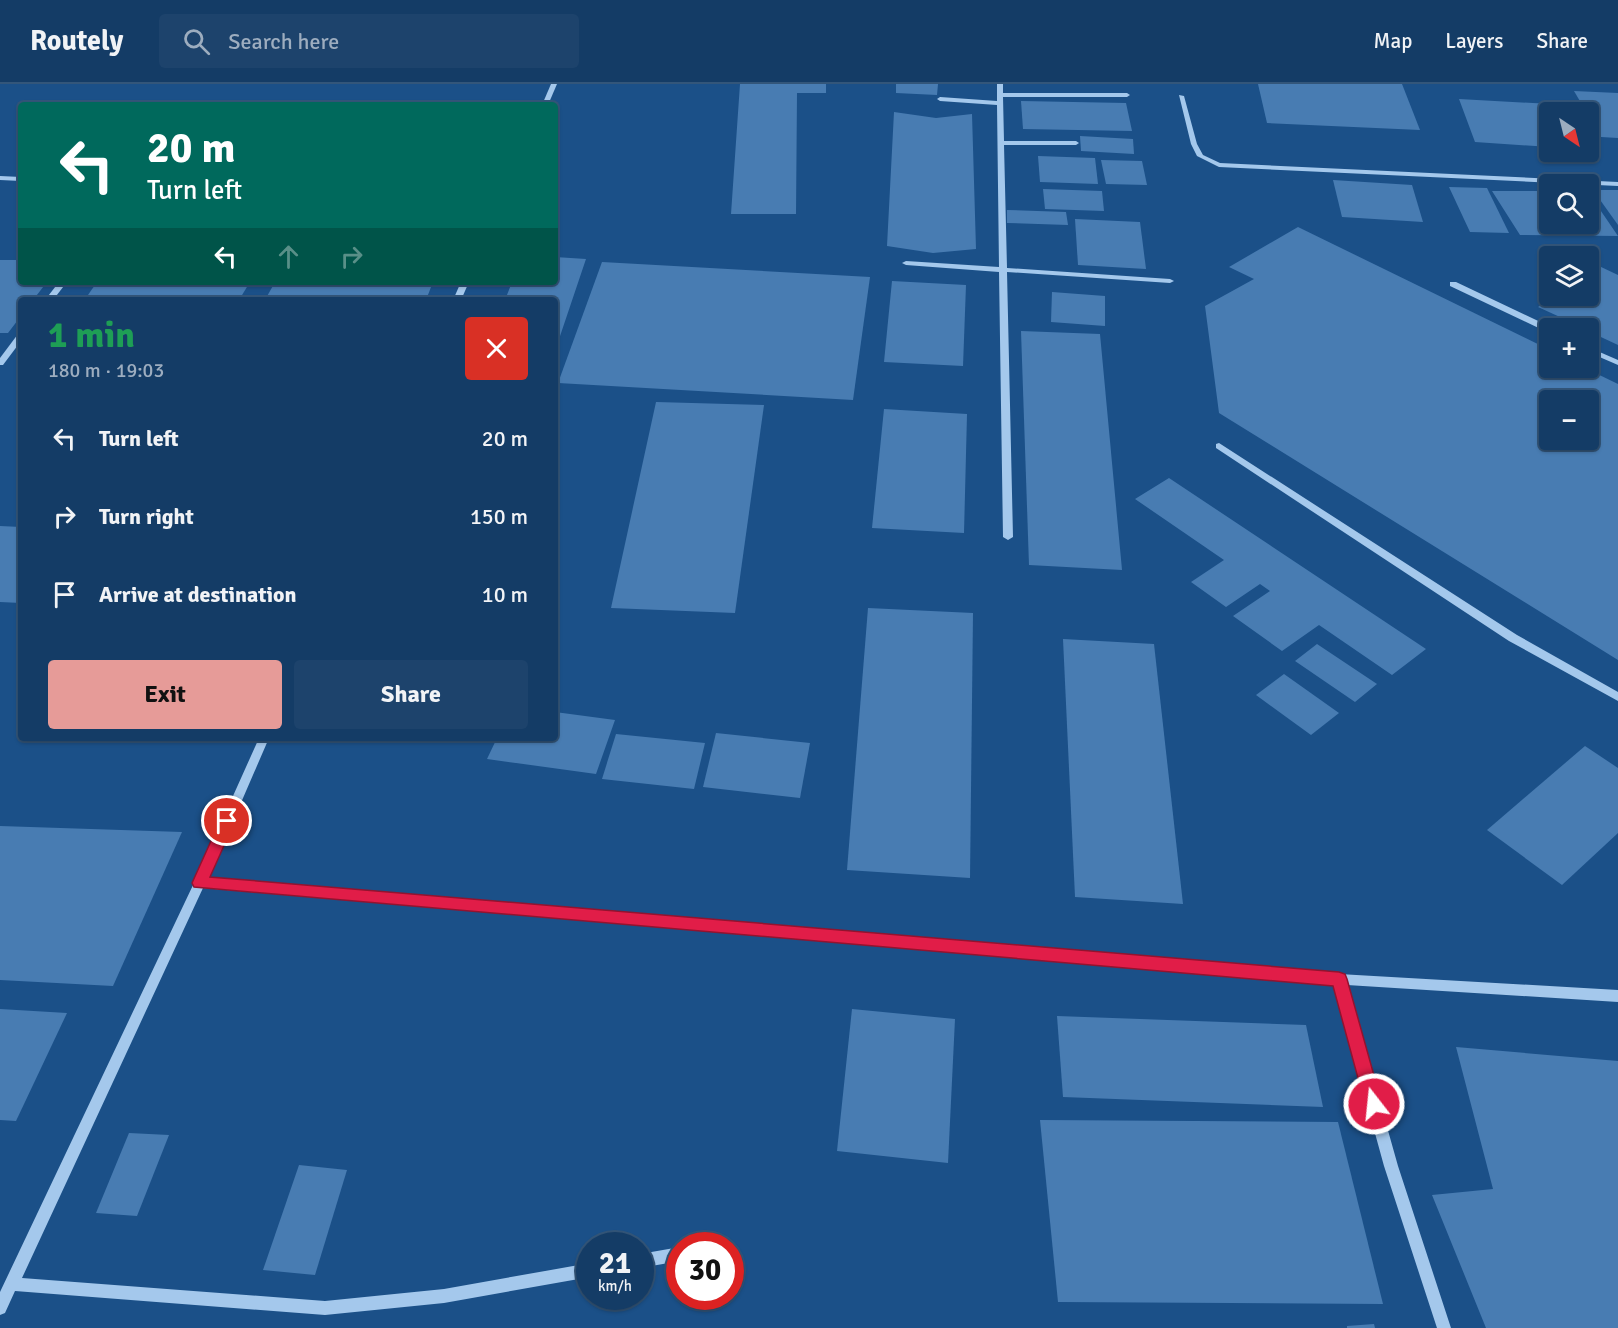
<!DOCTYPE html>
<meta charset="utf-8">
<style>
body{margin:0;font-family:Signika,sans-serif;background:#1d436c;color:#f1f3f6;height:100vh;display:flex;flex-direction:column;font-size:22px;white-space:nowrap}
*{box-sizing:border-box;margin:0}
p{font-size:20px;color:#9dadbf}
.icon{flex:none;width:33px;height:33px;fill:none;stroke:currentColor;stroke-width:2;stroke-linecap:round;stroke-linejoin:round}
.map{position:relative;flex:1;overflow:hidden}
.drawer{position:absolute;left:18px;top:213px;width:540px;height:444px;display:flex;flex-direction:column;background:#143c66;border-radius:6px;box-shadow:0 2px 4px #0004,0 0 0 2px #33567a}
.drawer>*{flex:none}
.hud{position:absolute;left:18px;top:18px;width:540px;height:183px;border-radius:6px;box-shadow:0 2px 4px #0004,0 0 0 2px #33567a;background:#00695c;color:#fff;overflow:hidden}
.needle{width:39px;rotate:145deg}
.fabs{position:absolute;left:1539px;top:18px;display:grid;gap:12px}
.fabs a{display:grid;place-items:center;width:60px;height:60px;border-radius:6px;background:#143c66;box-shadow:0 2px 4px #0004,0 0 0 2px #33567a;font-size:30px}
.speed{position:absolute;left:576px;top:1148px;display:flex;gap:12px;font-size:30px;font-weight:700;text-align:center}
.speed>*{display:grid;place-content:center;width:78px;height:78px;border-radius:50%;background:#143c66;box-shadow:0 2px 4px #0004,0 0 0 2px #33567a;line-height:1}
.speed small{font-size:15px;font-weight:400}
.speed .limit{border:9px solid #d22;background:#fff;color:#111}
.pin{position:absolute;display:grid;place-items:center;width:51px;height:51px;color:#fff;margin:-26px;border:3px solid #fff;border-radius:50%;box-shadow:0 2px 6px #0007}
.me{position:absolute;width:66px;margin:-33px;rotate:344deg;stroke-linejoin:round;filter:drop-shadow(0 0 4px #0008)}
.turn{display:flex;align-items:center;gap:21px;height:126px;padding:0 30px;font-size:27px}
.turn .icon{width:78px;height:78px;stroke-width:2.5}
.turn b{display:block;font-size:42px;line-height:51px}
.lanes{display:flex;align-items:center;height:57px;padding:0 30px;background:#0003;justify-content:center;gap:30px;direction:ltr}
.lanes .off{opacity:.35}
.round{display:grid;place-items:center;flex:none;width:63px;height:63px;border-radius:6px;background:#1d436c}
.summary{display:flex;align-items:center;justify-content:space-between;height:102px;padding:0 30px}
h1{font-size:36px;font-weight:800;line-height:45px;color:#1e9e55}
.action{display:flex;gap:12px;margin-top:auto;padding:12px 30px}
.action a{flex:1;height:69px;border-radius:6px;background:#e69b98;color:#111;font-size:24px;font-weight:800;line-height:69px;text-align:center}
.action a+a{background:#1d436c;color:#f1f3f6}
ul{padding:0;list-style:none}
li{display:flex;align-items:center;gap:18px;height:78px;padding:0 30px}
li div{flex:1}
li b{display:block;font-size:22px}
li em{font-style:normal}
header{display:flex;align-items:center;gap:36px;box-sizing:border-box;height:84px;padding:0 30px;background:#143c66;border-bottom:2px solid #33567a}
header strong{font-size:28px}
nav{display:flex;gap:33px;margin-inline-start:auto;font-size:21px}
.search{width:420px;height:54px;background:#1d436c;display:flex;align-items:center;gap:15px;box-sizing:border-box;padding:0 21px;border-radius:6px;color:#9dadbf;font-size:22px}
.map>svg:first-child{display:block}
.building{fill:#487cb2;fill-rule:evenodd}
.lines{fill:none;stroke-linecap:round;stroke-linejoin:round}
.minor{fill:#a4c8ec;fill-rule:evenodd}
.route{fill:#e11d48;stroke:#92132f;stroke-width:1.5}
</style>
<header>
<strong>Routely</strong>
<div class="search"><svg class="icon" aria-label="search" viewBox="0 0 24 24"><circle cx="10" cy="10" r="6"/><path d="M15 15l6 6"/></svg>Search here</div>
<nav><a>Map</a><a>Layers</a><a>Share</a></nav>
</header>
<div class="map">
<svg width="1618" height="1244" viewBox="0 0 1618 1244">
<rect width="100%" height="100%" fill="#1b5088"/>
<g class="building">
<path d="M740,0H826V9H797L796,130H731Z"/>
<path d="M896,0H938L937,11L896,9Z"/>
<path d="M1258,0H1402L1420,46L1267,39Z"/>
<path d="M1574,7L1618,9V54L1601,53Z"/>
<path d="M1459,15L1551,20L1555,28H1550V63L1475,58Z"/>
<path d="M1021,17L1126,19L1132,47L1023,45Z"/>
<path d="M894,28L936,34L972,30L976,165L933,169L887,162Z"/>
<path d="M1080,52L1133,55L1134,70L1081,67Z"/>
<path d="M1038,72L1095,74L1098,100L1040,98Z"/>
<path d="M1101,76L1142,77L1147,101L1106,100Z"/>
<path d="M1333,96L1412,101L1423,138L1342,133Z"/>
<path d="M1449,103L1487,104L1509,149L1470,148Z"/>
<path d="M1043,105L1102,107L1104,127L1045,125Z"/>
<path d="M1593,106H1618V141Z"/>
<path d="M1492,107H1550V140H1588V108L1618,152L1520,151Z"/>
<path d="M1007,126L1066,128L1068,141L1007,139Z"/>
<path d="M1075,135L1140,138L1146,185L1078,181Z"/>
<path d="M1298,143L1550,266V284H1585L1618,300V576L1219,329L1205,222L1254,195L1229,183ZM1550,316H1588V356H1550Z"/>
<path d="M555,173L586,175L555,267V216H505L512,198H555Z"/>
<path d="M0,176H21V198H47L33,216H21V232L8,249H0Z"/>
<path d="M602,178L870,193L853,316L558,299Z"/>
<path d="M1599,182L1618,191V261L1588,247V244H1584L1538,223L1555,212H1588V189Z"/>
<path d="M892,197L966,201L963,282L884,278Z"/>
<path d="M97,198H250L239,216L88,211Z"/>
<path d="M275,198H433L426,216H265Z"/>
<path d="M1052,208L1105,212V242L1051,238Z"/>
<path d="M1021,247L1100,250L1122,486L1029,481Z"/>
<path d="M656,318L764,321L735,529L611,524Z"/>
<path d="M884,325L967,330L964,449L872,444Z"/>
<path d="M1169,394L1426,565L1392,591L1319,541L1282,567L1233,532L1270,507L1260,500L1226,523L1191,498L1224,476L1135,415Z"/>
<path d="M0,442L21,443V519L0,518Z"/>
<path d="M868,524L973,529L970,794L847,786Z"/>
<path d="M1063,555L1154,560L1183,820L1075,813Z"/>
<path d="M1317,560L1377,600L1355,618L1295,577Z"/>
<path d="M1284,590L1339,629L1311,651L1256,611Z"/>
<path d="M555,628L615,636L596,690L487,675L497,654H555Z"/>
<path d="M716,649L810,659L800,714L703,703Z"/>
<path d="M616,650L705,659L694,705L602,695Z"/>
<path d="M1585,662L1618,684V749L1562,801L1487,746Z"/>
<path d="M0,742L182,748L113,902L0,896Z"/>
<path d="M0,925L67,929L16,1037L0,1036Z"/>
<path d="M852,925L955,935L948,1079L837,1067Z"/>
<path d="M1057,932L1306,941L1323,1023L1063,1013Z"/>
<path d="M1456,963L1618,977V1244H1486L1432,1111L1493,1105Z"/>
<path d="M1040,1036L1338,1038L1383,1220L1058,1218Z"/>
<path d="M129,1049L169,1051L137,1132L96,1129Z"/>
<path d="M299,1081L347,1086L315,1191L263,1186Z"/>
<path d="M1374,1240L1375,1244H1347V1242Z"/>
</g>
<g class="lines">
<g class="minor">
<path d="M551,0H557L548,21H542Z"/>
<path d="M997,0H1003V9H1127L1130,11L1127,13H1003L1004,57H1076L1079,59L1076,61H1004L1007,184L1170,195L1174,197L1170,199L1007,188L1013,453L1008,456L1003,453L999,188L906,181L902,179L906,177L999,183L997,21L940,17L937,15L940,13L997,17Z"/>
<path d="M1179,11L1184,12L1197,60L1203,71L1220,79L1618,98V102L1219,83L1197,72L1191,60Z"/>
<path d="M0,92L21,93V97L0,96Z"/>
<path d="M59,198H67L53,216H45Z"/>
<path d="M461,198H469L461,216H453Z"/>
<path d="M1450,198H1456L1553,244H1550V248H1547L1450,202Z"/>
<path d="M18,250H21V257L3,281H0V274Z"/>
<path d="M1588,263L1618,276V281L1588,268Z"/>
<path d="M1219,359L1517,551L1618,608V617L1509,557L1216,364V360Z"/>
<path d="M259,654H269L208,795L1339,890L1618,906V918L1347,901L1398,1082L1451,1244H1437L1384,1082L1334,900L203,804L22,1194L325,1217L444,1205L590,1179V1193L444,1219L325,1231L15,1207L5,1229L0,1231V1208L194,799Z"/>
<path d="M680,1163V1177L640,1184V1170Z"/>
</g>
</g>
<path class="route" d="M227,731L232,732L235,737L210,793L1339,888L1345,890L1347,895L1382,1020L1380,1026L1374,1028L1368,1026L1365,1020L1333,902L194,803L192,799L220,737L222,732Z"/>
</svg>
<div class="fabs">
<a><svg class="needle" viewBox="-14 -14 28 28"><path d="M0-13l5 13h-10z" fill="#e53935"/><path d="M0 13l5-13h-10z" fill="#9dadbf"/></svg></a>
<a><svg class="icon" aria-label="search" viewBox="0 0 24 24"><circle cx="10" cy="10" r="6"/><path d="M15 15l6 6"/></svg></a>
<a><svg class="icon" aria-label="layers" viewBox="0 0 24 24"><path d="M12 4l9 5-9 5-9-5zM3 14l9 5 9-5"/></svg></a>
<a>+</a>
<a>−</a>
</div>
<div class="speed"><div>21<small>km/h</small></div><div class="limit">30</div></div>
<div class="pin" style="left:227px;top:737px;background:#d93025"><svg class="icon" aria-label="arrive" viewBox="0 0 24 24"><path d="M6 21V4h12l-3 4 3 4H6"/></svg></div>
<svg class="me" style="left:1374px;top:1020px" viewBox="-20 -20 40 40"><circle r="17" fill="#e11d48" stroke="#fff" stroke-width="3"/><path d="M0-11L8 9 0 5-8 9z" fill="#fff"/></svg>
<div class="hud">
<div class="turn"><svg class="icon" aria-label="left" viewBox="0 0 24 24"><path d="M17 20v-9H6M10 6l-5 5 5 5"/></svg><div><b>20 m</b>Turn left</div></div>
<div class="lanes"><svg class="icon" aria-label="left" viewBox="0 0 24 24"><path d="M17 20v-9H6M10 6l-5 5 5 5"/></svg><svg class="icon off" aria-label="ahead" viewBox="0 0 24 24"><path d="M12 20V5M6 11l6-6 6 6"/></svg><svg class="icon off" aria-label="right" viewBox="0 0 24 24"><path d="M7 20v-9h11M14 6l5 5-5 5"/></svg></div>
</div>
<section class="drawer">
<div class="summary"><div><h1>1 min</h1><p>180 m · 19:03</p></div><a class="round" style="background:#d93025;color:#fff"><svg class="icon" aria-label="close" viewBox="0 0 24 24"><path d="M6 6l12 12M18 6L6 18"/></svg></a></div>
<ul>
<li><svg class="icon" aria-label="left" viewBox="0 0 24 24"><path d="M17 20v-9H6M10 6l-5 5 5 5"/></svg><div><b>Turn left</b></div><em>20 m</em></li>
<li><svg class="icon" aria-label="right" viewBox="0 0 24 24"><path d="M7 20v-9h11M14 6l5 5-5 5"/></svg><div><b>Turn right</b></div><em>150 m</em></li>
<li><svg class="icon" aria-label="arrive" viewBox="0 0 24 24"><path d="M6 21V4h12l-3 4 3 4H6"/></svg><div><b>Arrive at destination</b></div><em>10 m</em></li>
</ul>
<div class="action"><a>Exit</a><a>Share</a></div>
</section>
</div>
